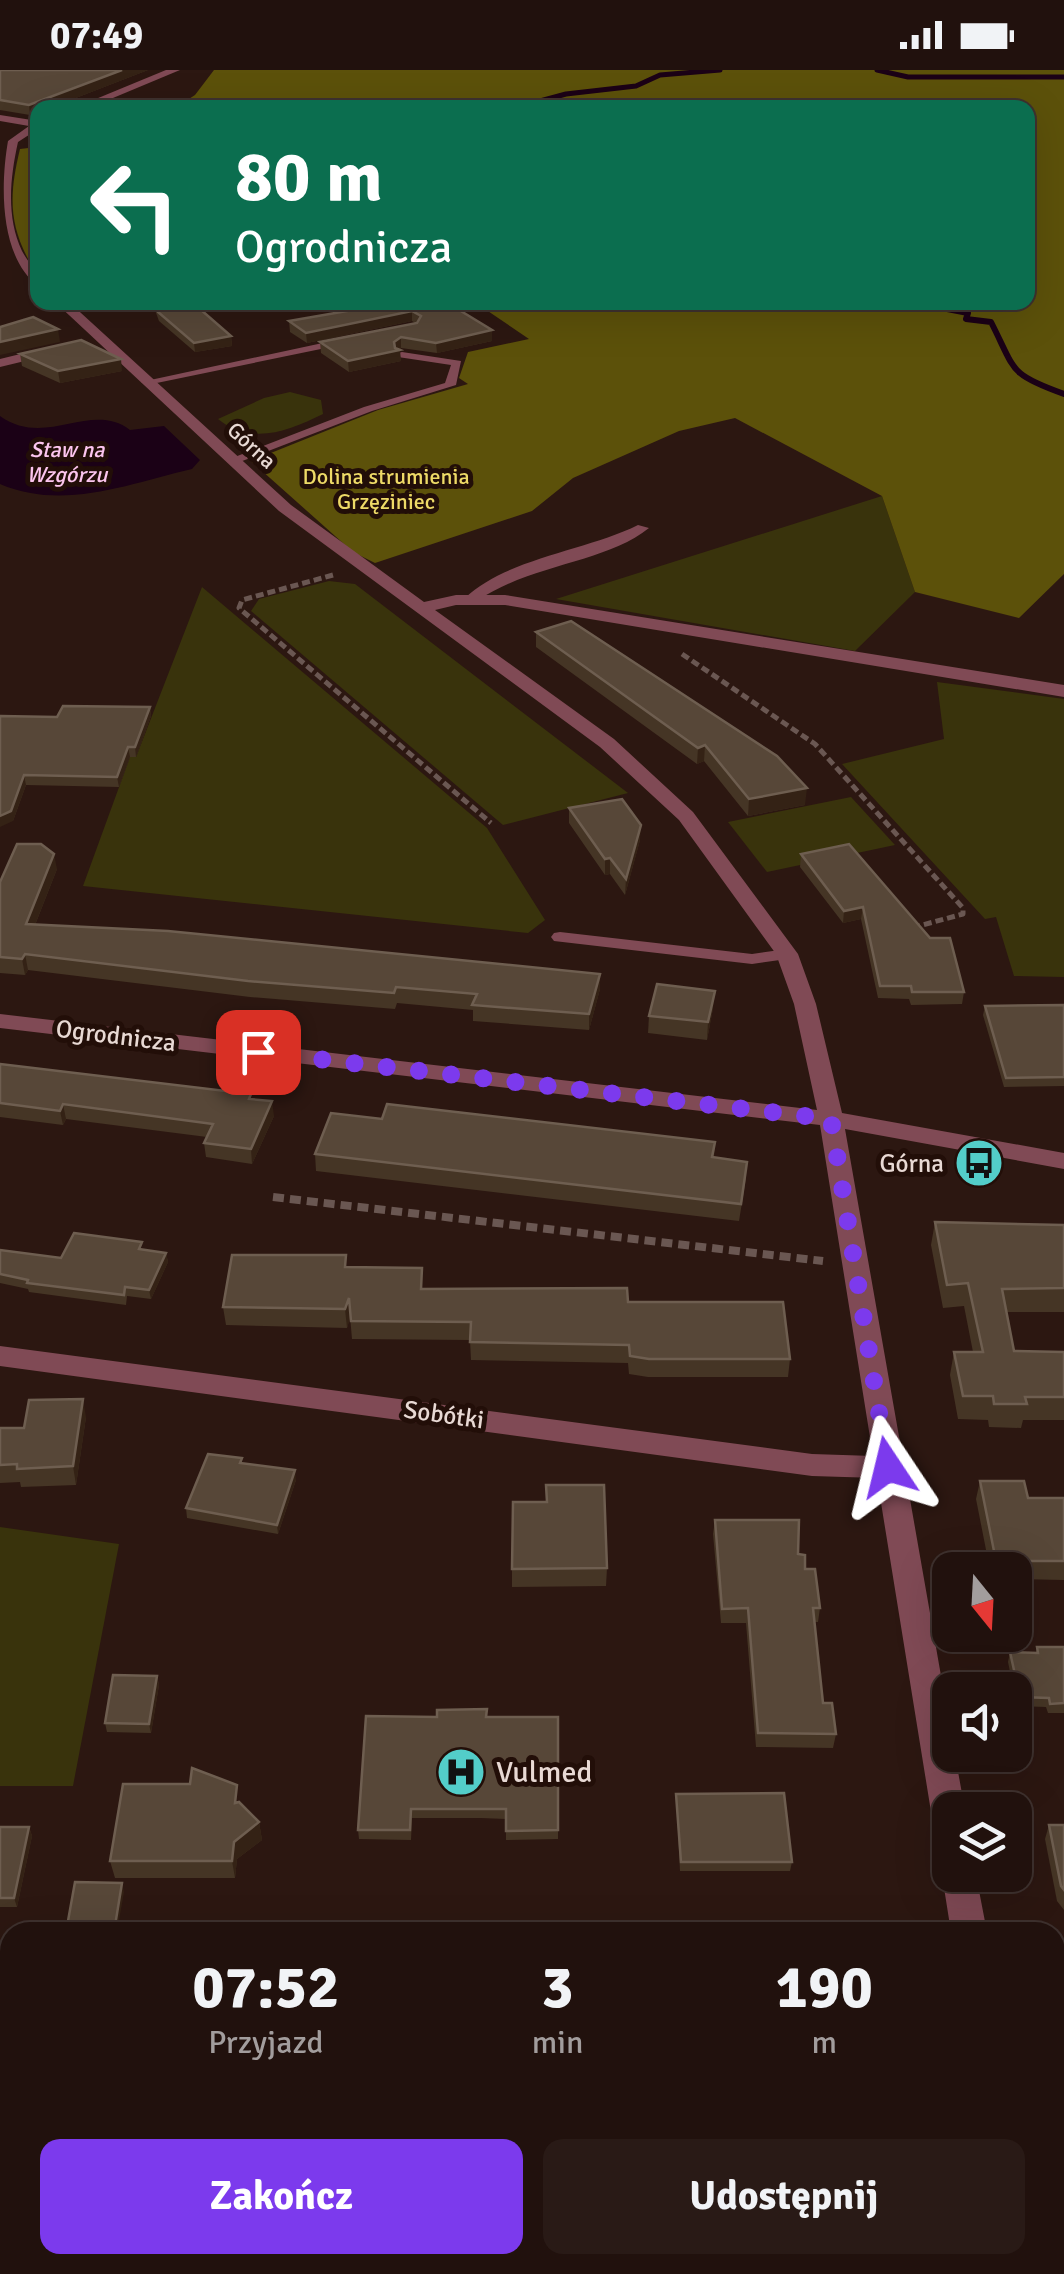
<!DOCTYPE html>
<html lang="pl">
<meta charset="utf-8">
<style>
body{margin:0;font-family:Signika,sans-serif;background:#291a16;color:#f1f3f6;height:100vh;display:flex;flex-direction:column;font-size:38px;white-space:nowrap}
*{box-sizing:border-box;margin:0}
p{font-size:32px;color:#a29d9d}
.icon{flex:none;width:55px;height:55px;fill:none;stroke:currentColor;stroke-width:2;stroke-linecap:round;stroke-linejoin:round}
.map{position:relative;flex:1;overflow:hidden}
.side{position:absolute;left:0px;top:1852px;width:1065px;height:352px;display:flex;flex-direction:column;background:#21110d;border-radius:30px 30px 0 0;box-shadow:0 10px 40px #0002,0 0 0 2px #3e312e}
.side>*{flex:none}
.hud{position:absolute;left:30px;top:30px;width:1005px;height:210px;border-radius:20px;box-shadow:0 10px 40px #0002,0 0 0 2px #3e312e;background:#0b6e4f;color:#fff;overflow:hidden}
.needle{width:65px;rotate:162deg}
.controls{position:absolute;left:932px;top:1482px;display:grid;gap:20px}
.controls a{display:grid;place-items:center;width:100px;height:100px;border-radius:20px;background:#21110d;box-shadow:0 10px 40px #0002,0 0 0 2px #3e312e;font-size:50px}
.pin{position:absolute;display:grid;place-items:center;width:85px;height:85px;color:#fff;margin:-42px;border-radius:20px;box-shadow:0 5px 15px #0006}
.me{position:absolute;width:110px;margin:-55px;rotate:350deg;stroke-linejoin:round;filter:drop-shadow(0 0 8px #0008)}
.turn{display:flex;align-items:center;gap:35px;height:210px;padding:0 40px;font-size:45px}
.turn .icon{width:130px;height:130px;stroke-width:2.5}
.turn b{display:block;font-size:70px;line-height:85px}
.eta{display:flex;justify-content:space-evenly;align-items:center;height:170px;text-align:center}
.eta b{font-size:60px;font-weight:800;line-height:70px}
.button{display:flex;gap:20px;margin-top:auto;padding:20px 40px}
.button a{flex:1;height:115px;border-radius:20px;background:#7c3aed;color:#fff;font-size:40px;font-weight:800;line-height:115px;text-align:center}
.button a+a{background:#291a16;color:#f1f3f6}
.status{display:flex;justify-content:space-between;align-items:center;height:70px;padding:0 50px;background:#21110d;direction:ltr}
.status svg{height:28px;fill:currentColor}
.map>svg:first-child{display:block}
.green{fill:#39330c}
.forest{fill:#5c510a}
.water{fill:#1b0116}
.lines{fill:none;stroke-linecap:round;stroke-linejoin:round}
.stream-far1{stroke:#1b0116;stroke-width:5}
.stream{stroke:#1b0116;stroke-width:6}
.path-far1{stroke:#6a5752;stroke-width:5;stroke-dasharray:8 4;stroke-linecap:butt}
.path{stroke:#6a5752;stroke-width:8;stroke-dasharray:11 6;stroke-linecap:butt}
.lane{fill:#804a55;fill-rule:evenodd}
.street{fill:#804a55;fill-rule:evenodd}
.wall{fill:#453525}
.shaded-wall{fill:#342215}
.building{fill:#574738;stroke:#6e5e50;stroke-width:2.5}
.route{stroke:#7c3aed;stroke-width:18;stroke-dasharray:0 32.4}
.labels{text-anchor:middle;stroke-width:10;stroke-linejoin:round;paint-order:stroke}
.far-street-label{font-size:22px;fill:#e8d9d4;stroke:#220e08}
.far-water-label{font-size:22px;font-style:italic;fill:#fcc5ee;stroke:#220e08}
.far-park-label{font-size:22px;fill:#eeda67;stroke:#220e08}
.street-label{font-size:25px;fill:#e8d9d4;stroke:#220e08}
.poi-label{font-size:25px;fill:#e8d9d4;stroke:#220e08;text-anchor:end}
.near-poi-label{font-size:30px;fill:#e8d9d4;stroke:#220e08;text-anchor:start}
</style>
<div class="status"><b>07:49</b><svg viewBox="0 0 49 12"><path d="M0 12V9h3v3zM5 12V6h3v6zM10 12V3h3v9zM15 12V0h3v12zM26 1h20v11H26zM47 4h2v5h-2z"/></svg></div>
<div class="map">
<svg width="1064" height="2204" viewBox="0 0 1064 2204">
<rect width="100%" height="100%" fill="#2c1711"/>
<g class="green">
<path d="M290,322L321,330L323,344C288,361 252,376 218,349L264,328Z"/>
<path d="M882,426L915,522L855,581L556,529Z"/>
<path d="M329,511L355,514L628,723L503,755L251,541L259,529Z"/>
<path d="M202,517L487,758L545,850L528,863L83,816L130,687H136Z"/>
<path d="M937,612L1064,629V907L1014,906L996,847L985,849L842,694L944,669Z"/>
<path d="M851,727L895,775L767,802L728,752Z"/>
<path d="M0,1457L119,1474L73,1716H0Z"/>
<path d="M256,2195H522L512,2204L405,2201L395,2204H252Z"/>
</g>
<g class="forest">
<path d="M214,0H1064V504L1019,548L915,522L882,426L735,348L679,361L573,408L532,441L375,493L353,482L251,391L378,340L468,314L459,308L468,282L529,269L476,233L1028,232V38H175L195,25Z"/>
<path d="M37,77V195L32,196C8,155 9,124 20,79Z"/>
</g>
<path class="water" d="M0,346C46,379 91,330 130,360L164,356L200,390L192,399C128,414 63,441 0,414Z"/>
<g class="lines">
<g class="stream-far1">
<path d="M877,0L908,7H1064"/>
<path d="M514,38L566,24L636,16L660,5L720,0"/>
</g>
<path class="stream" d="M911,232L968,243L966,249L991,252C1016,301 1008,304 1064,324"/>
<g class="path-far1">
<path d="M333,505L242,530L239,538L491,753"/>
<path d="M682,584L815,674L963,838V844L915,857"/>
</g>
<path class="path" d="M273,1127L823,1191"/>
<g class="lane">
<path d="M346,268L351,271L350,273L147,315L141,312Z"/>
<path d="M402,282L461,291L456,315L372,341L237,393L227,390L364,337L445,313L451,295L398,287V283Z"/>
<path d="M638,455L649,458C606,493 530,494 477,531L465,528C507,488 586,481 638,455Z"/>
<path d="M560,862L752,884L787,879L796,884L787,889L752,894L554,871L551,867L554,863Z"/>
</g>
<g class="street">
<path d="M166,0H180L89,38H74Z"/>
<path d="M0,45L38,51V59L18,72C10,108 6,147 22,181C29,194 38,201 38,216C0,187 0,117 8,71L29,56L0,51Z"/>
<path d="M55,232H69L291,435L424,532L456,525H505L1064,615V627L505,535H456L435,540L614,669L693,742L798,884L816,934L842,1043L1064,1083V1099L845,1059L950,1657V1685H955L965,1740H950V1769L938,1765L933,1754L877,1408L812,1406L0,1296V1276L812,1384L873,1386L820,1055L0,958V944L817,1040L794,934L776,884L679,750L600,677L279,441Z"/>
<path d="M53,276L60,280L58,283L0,297V289Z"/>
<path d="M950,1793V1805H976L987,1862H951L942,1805Z"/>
<rect x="1055" y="1927" width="9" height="36"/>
<path d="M10,1983V2019L0,2022V1986Z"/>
<path d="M158,2195H198L201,2204H161Z"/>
<path d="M1007,2195H1047L1049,2204H1009Z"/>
</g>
</g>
<g class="wall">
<path d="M0,0H148L50,38H38V42L30,45L0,40Z"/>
<path d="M152,232H192L231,266L232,276L195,282L159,251Z"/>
<path d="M399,232L492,271L437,283L401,278L399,280L401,291L349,302L321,283L320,272L415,253L412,251L307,273L290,262L289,251Z"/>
<path d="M20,284L122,301L60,313L22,296Z"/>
<path d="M536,562L805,735L748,746L704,691L697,694L536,577Z"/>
<path d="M150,637L151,646L136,687H130L119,717L26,715L13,751L0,646L57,647Z"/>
<path d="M569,738L640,770L625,825L610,804L605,805L569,753Z"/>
<path d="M801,784L964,922L962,934L911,935L909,929L878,928L861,849L843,853L800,797Z"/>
<path d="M57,799L35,855L600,919L589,960L473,951V940L397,933L395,939L250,927L28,900L25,905L0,903V812Z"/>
<path d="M1064,935V1016L1004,1017L983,945L985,936Z"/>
<path d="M713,938L707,970L648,963L649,946Z"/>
<path d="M0,994L251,1029L274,1046L252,1094L206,1087L204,1073L207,1067L66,1049L63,1055L0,1047Z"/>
<path d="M382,1049L715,1072L714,1087L746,1108L739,1151L316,1101L315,1084Z"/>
<path d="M935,1152L1064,1155V1242H1007L1014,1281L1064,1282V1350H1023L1021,1358L989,1357L988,1350L958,1349L950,1305L954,1282H973L964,1236L943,1238L931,1175Z"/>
<path d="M0,1180L61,1188L144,1180L166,1183L168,1192L151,1229L127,1226L126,1235L29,1222L28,1219L0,1213Z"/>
<path d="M347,1197L423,1219L628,1232L790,1289L788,1307H648L629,1304L628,1293L471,1290L470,1270L352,1269L350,1246L347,1258L226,1255L223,1237Z"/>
<path d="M86,1347L76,1415L21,1417L20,1412L0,1413V1358H24Z"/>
<path d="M242,1388V1394L296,1410L278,1464L187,1448L186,1438Z"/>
<path d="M980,1411L1028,1428H1064V1510L1015,1509V1500H990L976,1429Z"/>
<path d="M546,1432L607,1498L606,1516L512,1517V1499Z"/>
<path d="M715,1450L798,1484L805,1499L820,1538L818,1552H814L823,1633L836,1664L833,1678L756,1677L746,1553H721L713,1464Z"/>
<path d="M1037,1577H1064V1643H1048L1046,1637L1017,1636L1008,1592L1010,1582L1036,1583Z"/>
<path d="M157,1606L159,1615L151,1663L107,1662L105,1653Z"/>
<path d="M486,1647H558V1769L506,1770V1749L481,1748H412L411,1770L359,1769L358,1760Z"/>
<path d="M676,1724L792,1792L790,1801H680Z"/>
<path d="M240,1733L259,1752L262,1770L237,1789L235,1808H115L110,1791Z"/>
<path d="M1049,1755H1064V1840L1057,1831L1045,1769Z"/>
<path d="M0,1757H29L32,1766L17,1837H0Z"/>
<path d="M781,2195H907L908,2204H782Z"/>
</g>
<g class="shaded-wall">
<path d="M122,0H148L50,38H38V42L30,45L29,35Z"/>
<path d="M412,241V251L307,273L306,263Z"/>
<path d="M58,259L60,272L0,285V272Z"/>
<path d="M492,260V271L437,283L436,273Z"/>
<path d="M231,266L232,276L195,282L194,273Z"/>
<path d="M401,267V278L398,281L400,280L401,291L349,302L348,291L394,272Z"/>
<path d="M121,289L122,301L60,313L58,301Z"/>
<path d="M150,637L151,646L136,687L135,677Z"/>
<path d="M705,675L704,691L697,694L698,678Z"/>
<path d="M128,677L130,687L119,717L117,707Z"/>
<path d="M24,705L26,715L13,751L0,757V746Z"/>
<path d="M807,718L805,735L748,746L749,729Z"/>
<path d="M641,755L640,770L625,825L626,809Z"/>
<path d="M54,784L57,799L29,870L26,854Z"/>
<path d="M610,788V804L605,805V789Z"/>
<path d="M863,837L861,849L843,853L844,841Z"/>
<path d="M25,884L28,900L25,905L22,889Z"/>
<path d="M600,904V919L589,960V944Z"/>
<path d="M715,921L713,938L707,970L708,952Z"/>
<path d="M272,1031L274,1046L252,1094L251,1079Z"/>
<path d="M63,1034L66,1049L63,1055L60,1041Z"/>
<path d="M166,1183L168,1192L151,1229L149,1220Z"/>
<path d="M349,1228L351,1246L347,1258L345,1239Z"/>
<path d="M83,1329L86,1347L76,1415L73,1396Z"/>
<path d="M295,1400L296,1410L278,1464L277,1455Z"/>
<path d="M157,1606L159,1615L151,1663L149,1654Z"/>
<path d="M259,1752L262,1770L237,1789L235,1808L232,1791L234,1772Z"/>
<path d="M29,1757L32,1766L17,1837L14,1828Z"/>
<path d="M122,1813L124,1822L117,1862H114Z"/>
</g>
<g class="building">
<path d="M0,0H122L29,35L0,30Z"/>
<path d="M154,232H192L231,266L194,273L158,242Z"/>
<path d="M399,232H446L492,260L436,273L401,267L394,272L395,278L400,280L348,291L320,272L417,253L421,246L412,241L306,263L289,251Z"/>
<path d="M33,247L58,259L0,272V257Z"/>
<path d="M81,270L121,289L58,301L20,284Z"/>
<path d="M571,551L777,686L807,718L749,729L705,675L698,678L536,562Z"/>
<path d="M63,636L150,637L135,677H128L117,707L24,705L11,741L0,746V646L57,647Z"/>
<path d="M622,729L641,755L626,809L610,788L605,789L569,738Z"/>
<path d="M17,774H41L54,784L26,854L168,861L600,904L589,944L472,935L477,924L396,917L394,923L248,911L25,884L22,889L0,887V812Z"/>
<path d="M849,774L930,868H950L964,922H912L911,916H880L863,837L844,841L801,784Z"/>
<path d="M657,914L715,921L708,952L649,946Z"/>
<path d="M1064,935V1007L1006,1008L985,936Z"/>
<path d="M0,994L251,1024L249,1029L272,1031L251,1079L204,1073L213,1054L63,1034L60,1041L0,1033Z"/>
<path d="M387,1034L715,1072L712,1087L747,1092L741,1134L315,1084L331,1043L382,1049Z"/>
<path d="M935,1152L1064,1155V1218L1002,1219L1014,1281L1064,1282V1327H1025L1027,1334H994L993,1326H963L954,1282H983L968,1213L947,1215Z"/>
<path d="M74,1163L142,1172L139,1179L166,1183L149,1220L125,1217L124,1225L27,1213L28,1210L0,1204V1180L61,1188Z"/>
<path d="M232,1185H346L345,1197L422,1198L421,1219L627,1218L628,1232H783L790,1289H649L630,1286L629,1275L470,1272L471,1252L351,1251L349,1228L345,1239L223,1237Z"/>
<path d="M83,1329L73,1396L17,1399V1394L0,1395V1358H24L29,1330Z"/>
<path d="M208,1384L242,1388L240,1393L295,1400L277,1455L186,1438Z"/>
<path d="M980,1411H1024L1028,1428H1064V1491H996Z"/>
<path d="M546,1415H604L607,1498L512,1499L513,1432H547Z"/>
<path d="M715,1450H799L798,1484L805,1485V1499H815L820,1538H813L823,1633H832L836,1664L758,1663L748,1538L722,1539Z"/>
<path d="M1037,1577H1064V1633L1050,1634L1049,1628L1020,1627L1010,1582L1038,1583Z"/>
<path d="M113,1605L157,1606L149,1654L105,1653Z"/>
<path d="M487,1639L486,1647H558V1760L506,1761V1739H411L410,1760H358L366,1646L437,1647V1640Z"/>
<path d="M192,1698L237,1715L235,1733L239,1732L259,1752L234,1772L232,1791H110L123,1714H190Z"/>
<path d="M784,1723L792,1792H681L676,1724Z"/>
<path d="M1049,1755H1064V1820L1061,1816Z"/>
<path d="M0,1757H29L14,1828H0Z"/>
<path d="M75,1812L122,1813L114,1862H66Z"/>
<path d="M10,2149V2195H88L91,2204H0V2167L6,2164L2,2153Z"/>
<path d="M785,2195H907L908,2204H786Z"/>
</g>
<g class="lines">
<path class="route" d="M258,982L831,1049L888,1397"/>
</g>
<defs>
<g id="bus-disc" transform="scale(2.5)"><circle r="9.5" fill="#53cdc9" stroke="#220e08"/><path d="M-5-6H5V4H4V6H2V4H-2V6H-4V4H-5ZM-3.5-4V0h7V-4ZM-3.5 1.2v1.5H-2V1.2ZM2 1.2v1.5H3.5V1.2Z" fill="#111"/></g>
<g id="hospital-disc" transform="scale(2.5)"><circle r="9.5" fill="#53cdc9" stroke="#220e08"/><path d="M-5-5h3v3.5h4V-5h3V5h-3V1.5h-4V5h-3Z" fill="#111"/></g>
</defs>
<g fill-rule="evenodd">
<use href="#bus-disc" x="979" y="1093"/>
<use href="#hospital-disc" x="461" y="1702"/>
</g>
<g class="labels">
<g class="far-street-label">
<text transform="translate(252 375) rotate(43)" y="8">Górna</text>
</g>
<g class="far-water-label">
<text x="67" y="387">Staw na<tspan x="67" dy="25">Wzgórzu</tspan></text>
</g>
<g class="far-park-label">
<text x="386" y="414">Dolina strumienia<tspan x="386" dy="25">Grzęziniec</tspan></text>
</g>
<g class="street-label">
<text transform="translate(116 965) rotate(7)" y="9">Ogrodnicza</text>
<text transform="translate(444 1344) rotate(8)" y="9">Sobótki</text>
</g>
<g class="poi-label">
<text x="944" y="1102">Górna</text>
</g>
<g class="near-poi-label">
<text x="496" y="1712">Vulmed</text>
</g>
</g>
</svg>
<div class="controls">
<a><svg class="needle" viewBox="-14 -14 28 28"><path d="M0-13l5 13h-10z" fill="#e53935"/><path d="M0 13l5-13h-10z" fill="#a29d9d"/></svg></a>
<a><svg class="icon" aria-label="sound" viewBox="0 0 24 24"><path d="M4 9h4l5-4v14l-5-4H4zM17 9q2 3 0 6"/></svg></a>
<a><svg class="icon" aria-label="layers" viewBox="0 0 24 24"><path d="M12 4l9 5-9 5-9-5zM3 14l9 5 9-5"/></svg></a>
</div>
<div class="pin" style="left:258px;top:982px;background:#d93025"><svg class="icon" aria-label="arrive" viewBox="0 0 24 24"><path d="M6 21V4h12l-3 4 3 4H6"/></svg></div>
<svg class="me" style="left:888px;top:1397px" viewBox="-20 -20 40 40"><path d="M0-17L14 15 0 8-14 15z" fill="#7c3aed" stroke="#fff" stroke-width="4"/></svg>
<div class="hud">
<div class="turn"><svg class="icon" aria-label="left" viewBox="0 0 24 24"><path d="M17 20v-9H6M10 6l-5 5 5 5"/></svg><div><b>80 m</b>Ogrodnicza</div></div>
</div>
<section class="side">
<div class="eta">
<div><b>07:52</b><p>Przyjazd</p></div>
<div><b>3</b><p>min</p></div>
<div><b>190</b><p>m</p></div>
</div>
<div class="button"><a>Zakończ</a><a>Udostępnij</a></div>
</section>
</div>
